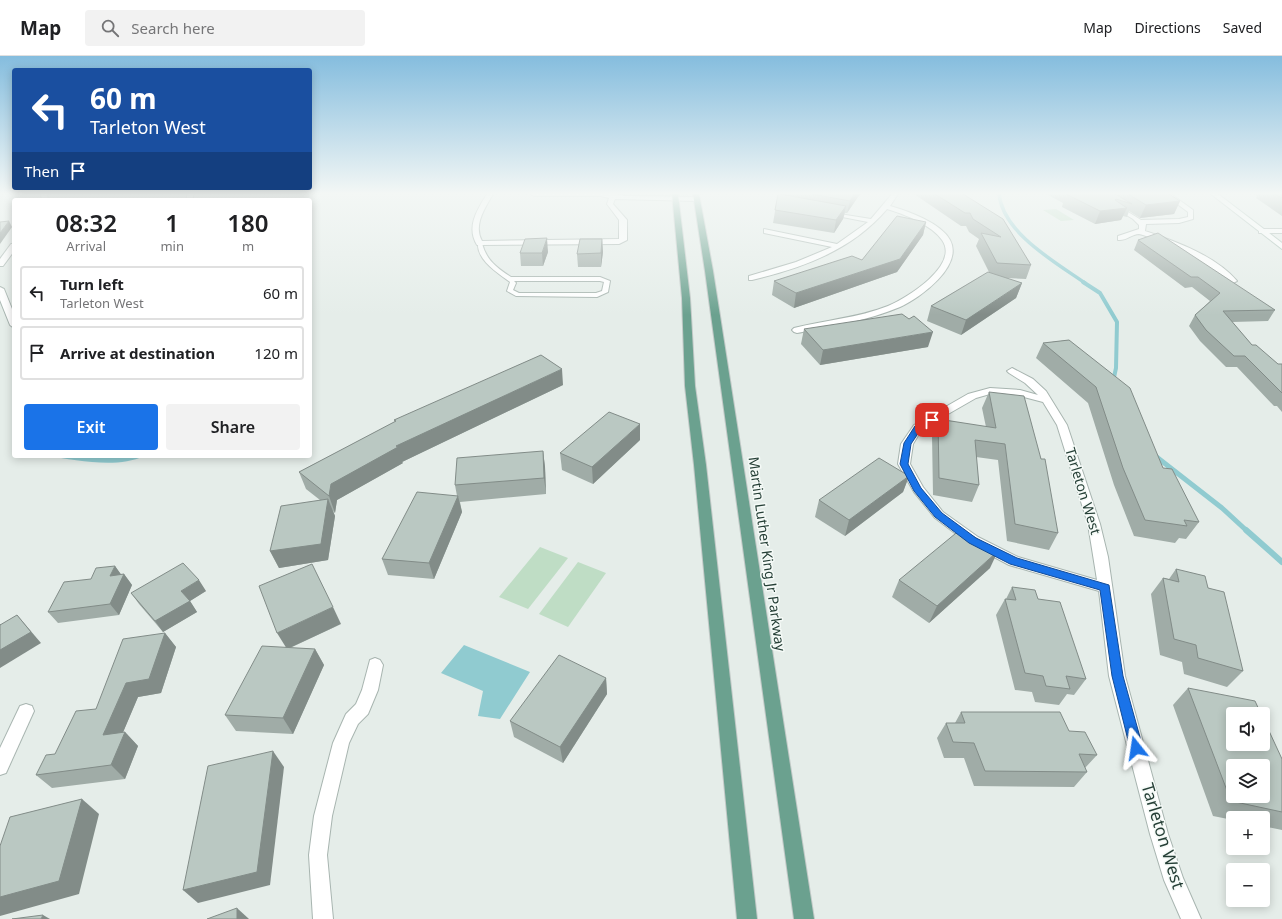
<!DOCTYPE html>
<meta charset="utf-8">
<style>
body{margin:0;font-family:"Noto Sans",sans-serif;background:#f2f2f2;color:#202124;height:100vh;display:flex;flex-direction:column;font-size:15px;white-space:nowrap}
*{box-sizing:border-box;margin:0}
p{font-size:13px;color:#757577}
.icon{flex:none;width:22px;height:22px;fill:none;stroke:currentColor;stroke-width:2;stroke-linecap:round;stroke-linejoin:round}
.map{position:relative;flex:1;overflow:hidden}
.side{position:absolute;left:12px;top:142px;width:300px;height:260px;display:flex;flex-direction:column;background:#fff;border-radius:4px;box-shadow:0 2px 10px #0003}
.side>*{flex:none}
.guide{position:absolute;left:12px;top:12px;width:300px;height:122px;border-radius:4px;box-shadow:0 2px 10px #0003;background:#1a4fa0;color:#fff;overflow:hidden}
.controls{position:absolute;left:1226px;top:651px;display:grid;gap:8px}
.controls a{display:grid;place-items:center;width:44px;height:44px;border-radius:4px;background:#fff;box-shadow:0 2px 10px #0003;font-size:20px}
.pin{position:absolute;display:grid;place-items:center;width:34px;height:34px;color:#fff;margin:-17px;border-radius:8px;box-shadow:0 2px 6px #0006}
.me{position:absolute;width:44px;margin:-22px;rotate:345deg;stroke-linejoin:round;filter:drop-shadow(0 0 3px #0008)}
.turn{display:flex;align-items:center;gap:14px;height:84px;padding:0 12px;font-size:18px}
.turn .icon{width:52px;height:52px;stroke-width:2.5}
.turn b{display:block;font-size:28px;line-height:34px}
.then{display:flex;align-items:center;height:38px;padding:0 12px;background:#0003;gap:8px;font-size:15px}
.eta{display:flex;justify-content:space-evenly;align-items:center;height:68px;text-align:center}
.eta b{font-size:24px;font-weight:600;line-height:28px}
.action{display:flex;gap:8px;margin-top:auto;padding:8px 12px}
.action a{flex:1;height:46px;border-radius:4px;background:#1a73e8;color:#fff;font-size:16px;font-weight:600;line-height:46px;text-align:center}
.action a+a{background:#f2f2f2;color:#202124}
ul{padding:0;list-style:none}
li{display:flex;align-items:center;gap:12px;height:54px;margin:0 8px 6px;padding:0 4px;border:2px solid #e0e0e0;border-radius:4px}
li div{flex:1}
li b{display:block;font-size:15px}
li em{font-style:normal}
header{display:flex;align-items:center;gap:24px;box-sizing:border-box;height:56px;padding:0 20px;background:#fff;border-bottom:1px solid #e0e0e0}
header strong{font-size:19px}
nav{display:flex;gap:22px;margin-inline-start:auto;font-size:14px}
.search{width:280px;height:36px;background:#f2f2f2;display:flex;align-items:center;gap:10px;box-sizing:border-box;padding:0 14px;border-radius:4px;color:#757577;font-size:15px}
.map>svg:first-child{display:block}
.green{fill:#bfddc5}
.water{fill:#90cbd0}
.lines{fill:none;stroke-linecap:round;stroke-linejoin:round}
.stream-far3{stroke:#90cbd0;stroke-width:3.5}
.stream-far2{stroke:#90cbd0;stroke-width:4}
.stream-far1{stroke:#90cbd0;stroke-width:5}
.stream{stroke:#90cbd0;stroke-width:6}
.lane-casing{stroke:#a8b5b0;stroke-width:2}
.street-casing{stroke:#a8b5b0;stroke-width:2}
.secondary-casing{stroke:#a3b9b0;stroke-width:2}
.primary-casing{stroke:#c2c9c7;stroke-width:2}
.lane{fill:#fff;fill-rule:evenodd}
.street{fill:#fff;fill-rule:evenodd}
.secondary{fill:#fff;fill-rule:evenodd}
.primary{fill:#6ba18f;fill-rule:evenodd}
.wall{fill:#a0aca7}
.shaded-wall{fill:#828c88}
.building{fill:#bac8c2;stroke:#828c88;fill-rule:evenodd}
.route{fill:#1a73e8;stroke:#114b97}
.labels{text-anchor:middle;stroke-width:3;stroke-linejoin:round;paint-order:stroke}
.street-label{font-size:14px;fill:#253f36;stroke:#f5faf7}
.near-street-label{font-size:17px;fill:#253f36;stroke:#f5faf7}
</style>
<header>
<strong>Map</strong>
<div class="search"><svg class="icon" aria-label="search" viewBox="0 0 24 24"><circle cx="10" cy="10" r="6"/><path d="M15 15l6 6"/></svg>Search here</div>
<nav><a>Map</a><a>Directions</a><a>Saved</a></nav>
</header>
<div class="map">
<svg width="1282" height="863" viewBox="0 0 1282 863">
<rect width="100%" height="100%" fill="#e5ede9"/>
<g class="green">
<path d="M1056,153L1074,164L1061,165L1043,154Z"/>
<path d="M540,491L568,502L528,553L499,541Z"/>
<path d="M578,506L606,517L568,571L539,558Z"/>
</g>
<g class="water">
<path d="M47,400H144C117,413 76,404 47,400Z"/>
<path d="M464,589L530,616L500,663L478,660L483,635L441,617Z"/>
</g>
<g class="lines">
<path class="stream-far3" d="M999,138C1003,177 1055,206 1085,227"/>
<path class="stream-far2" d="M1083,226L1100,237L1117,266L1116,312L1113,326"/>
<path class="stream-far1" d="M1154,399L1222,452L1247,475"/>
<path class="stream" d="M1246,474L1282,506"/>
<g class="lane-casing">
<path id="lane" d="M478,186L482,187C486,204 497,212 511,221H600L610,225L608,236L597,241L516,240L507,235L510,226C498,217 476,204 478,186ZM514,225H600L604,226L602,235L596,237H519L513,234L516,227Z"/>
</g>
<g class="street-casing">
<g id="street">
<path d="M41,138H47L48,144H42Z"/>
<rect x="187" y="138" width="6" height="6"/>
<path d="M487,138H493C485,152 473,169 482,185L619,183V164L607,148L609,142L601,140H534L531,138H617L626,140L697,141L700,143L697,145L615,143L613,148L627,164V184L619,188L480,189H477C466,171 477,154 487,138Z"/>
<path d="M892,138H898L890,150C908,155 941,167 950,184C964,210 920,242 900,251C867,265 832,270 797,277L794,276L792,274L794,272C825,264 858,262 888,250C907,242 960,209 942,184C932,169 904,158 887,153C852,194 803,212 752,224H749V220L796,206L832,191L764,177V173L837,188L868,166L827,158V156L871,163Z"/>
<path d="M1091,138H1099L1141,164L1179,163L1188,161V156L1164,138H1171L1193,154V163L1179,167L1146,168L1145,175C1175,185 1216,200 1237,225L1233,227H1230C1208,208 1184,194 1157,184C1152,183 1145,179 1139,178C1132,178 1126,185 1118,184V180L1139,173V169L1133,163Z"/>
<rect x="1259" y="173" width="23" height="4"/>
<path d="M11,188H14V195L3,210H0V203Z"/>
<path d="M0,231L4,233L14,258V272L10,269L0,244Z"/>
<path d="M1012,312L1033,323L1046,335L1067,369L1100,468L1108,501L1125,620L1168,778L1183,822L1201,863H1181L1164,824L1150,778L1109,620L1099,535L1009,509L968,487L935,462L914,436L898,408L901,388L914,369L968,338L990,332L1020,334L1038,339L1025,327L1009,317L1007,315ZM990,338L1020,340L1043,346L1057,369L1088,468L1097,524L1018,501L978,481L943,456L923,431L910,408L913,388L922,373L976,342Z"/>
<path d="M375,602L380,604L383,609L378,634L368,658L358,668L349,687L332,760L327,799L333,863H313L309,799L314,760L333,687L346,658L356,648L362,634L370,604Z"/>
<path d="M26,648L32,650L34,655L6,717L0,719V692L20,650Z"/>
</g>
</g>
<g class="secondary-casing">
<path id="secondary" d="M1211,138H1218L1282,187V193Z"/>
</g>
<g class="primary-casing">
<g id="primary">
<path d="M672,138H678L690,242L695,330L706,409L757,863H737L694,409L685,330L682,242Z"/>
<path d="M693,138H699L713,215L814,863H794L705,215Z"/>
</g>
</g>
<use href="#lane" class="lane"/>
<use href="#street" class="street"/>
<use href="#secondary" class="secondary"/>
<use href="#primary" class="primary"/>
</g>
<g class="wall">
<path d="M778,138H860L847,157H845L843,163L834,177L773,167Z"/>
<path d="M914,138H963L1031,209L1026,223L1006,222L1022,227L1016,242L961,279L927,265L931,250L989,216L976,190L979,183L969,176L966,170H961Z"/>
<path d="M1046,138H1169L1180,145L1174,158L1140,162L1129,155L1127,161L1123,160L1121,164L1095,168L1062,151L1063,147Z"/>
<path d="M1254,138H1282V160L1256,142L1257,140Z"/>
<path d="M926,166L923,179L897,216L794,252L772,239L774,225L862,204Z"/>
<path d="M602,183L603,196L601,211H578L577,198Z"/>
<path d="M1138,184L1275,254L1268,265L1232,266L1252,289L1278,308H1282V356L1277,350H1274L1237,311H1226L1200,285L1189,270L1195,259L1210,245L1192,231L1185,232L1134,194Z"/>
<path d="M548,196L543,210H521L520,197Z"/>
<path d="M804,273L928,291L820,309L801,288Z"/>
<path d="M1069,284L1163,412L1199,466L1186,483L1179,482L1175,487L1134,480L1114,429L1088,347L1036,302L1043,287Z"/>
<path d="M563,329L402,406L403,407L337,444L335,457L333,455L335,460L328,504L279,512L270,495L320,444L306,433L299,416L395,366L394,364Z"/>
<path d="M989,336L1058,477L1049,494L1007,485L998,404L976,401L979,429L972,446L933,439L932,379L938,363L986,371L982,352Z"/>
<path d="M640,384L593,428L562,414L560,397Z"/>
<path d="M543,395L545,411L546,438L460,446L462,456L434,523L388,519L382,503L457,440L455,429Z"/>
<path d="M909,420L903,436L845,480L815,461L819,444Z"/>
<path d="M115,510L121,519L124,518L132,529L119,559L58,567L48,556L91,523Z"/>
<path d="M990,512L929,567L892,541L899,524Z"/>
<path d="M1176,513L1208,532L1243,615L1227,631L1184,618L1182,606L1160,599L1151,538L1163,522L1169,523Z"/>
<path d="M1012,531L1038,543L1086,623L1074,639L1067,638L1059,649L1035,646L1032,636L1015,634L996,559L1005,543H1006Z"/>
<path d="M206,535L190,545L197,556L163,576L139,548L131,537Z"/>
<path d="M341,568L290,592L315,593L324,609L293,678L236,675L225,659L286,591Z"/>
<path d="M165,577L176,591L161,637L138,641L123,676H125L138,690L125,723L52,732L36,719Z"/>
<path d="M606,622L607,638L563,707L514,681L510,665Z"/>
<path d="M1188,632L1282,703V774L1263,770V762H1233V764L1213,760L1173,649Z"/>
<path d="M961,656L1069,675L1097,699L1085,712L1087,716L1074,731L974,730L964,702H944L937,682L946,667H955Z"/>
</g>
<g class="shaded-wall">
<path d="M854,138H860L847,157L850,145Z"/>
<path d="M1180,145L1174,158L1140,162L1146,149Z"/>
<path d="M846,150L843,163L834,177L836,164Z"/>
<path d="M1127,152L1121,164L1095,168L1100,155Z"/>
<path d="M9,165L12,171L0,188V177Z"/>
<path d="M926,166L923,179L897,216L794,252L796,237L900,203Z"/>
<path d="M547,182L548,196L543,210L542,197Z"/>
<path d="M602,183L603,196L601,211V197Z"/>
<path d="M1022,227L1016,242L961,279L966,264Z"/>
<path d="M933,276L928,291L820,309L823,294Z"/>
<path d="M562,313L563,329L402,406L403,407L337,444L335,457L329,440L331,428L396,390Z"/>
<path d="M640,368V384L593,428L592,411Z"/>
<path d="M543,395L545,411L546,438L544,422Z"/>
<path d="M909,420L903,436L845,480L849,464Z"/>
<path d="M458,440L462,456L434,523L429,507Z"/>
<path d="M328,443L335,460L328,504L279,512L270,495Z"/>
<path d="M998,495L990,512L929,567L937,550Z"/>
<path d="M115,510L123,521L124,518L132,529L119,559L110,548V520Z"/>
<path d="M199,524L206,535L190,545L197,556L163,576L155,565L181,535Z"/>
<path d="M333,551L341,568L287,593L277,577Z"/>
<path d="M17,559L41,587L0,612V594Z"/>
<path d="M165,577L176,591L161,637L138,641L116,693L103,679L126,627Z"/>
<path d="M315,593L324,609L293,678L283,662Z"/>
<path d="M606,622L607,638L563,707L560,691Z"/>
<path d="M125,676L138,690L125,723L111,709Z"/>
<path d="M273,695L284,711L270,829L198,847L183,834Z"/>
<path d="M82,743L99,758L79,838L0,860V841Z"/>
<path d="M237,852L249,863H237Z"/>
<path d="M43,859L50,863H41Z"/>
</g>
<g class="building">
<path d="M778,138H780L846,150L836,164L775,154Z"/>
<path d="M812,138H854L850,145Z"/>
<path d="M935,138H963L1003,163L1031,209L997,207L981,177L1001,181L973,163L970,157H965Z"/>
<path d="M1066,138H1115L1132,148L1116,143L1115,144L1127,152L1100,155Z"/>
<path d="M1128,138H1169L1180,145L1146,149Z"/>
<path d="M1275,138H1282V142Z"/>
<path d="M239,143V144H230Z"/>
<path d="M897,160L926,166L900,203L796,237L774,225L852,200L862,204Z"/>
<path d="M9,165L0,177V166Z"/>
<path d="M1158,177L1275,254L1223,255L1252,289H1256L1278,308H1282V337L1245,300H1234L1206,274L1195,259L1220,237L1198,221H1191L1138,184Z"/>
<path d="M547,182L542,197H520L525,183Z"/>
<path d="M580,183H602L601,197L577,198Z"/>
<path d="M988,216L1022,227L966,264L931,250Z"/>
<path d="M902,258L909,263L914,260L933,276L823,294L804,273Z"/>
<path d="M1069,284L1130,332L1163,412L1172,413L1199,466L1184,464L1187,470L1145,464L1123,412L1096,331L1043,287Z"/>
<path d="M541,299L562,313L396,390L398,391L331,428L329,440L299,416L396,365L394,364Z"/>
<path d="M989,336L1024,340L1041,403H1045L1058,477L1015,468L1005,388L975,384L979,429L939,422L938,363L996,372Z"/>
<path d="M609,356L640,368L592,411L560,397Z"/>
<path d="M543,395L544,422L455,429L457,402Z"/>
<path d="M879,402L909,420L849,464L819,444Z"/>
<path d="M417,436L458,440L429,507L382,503Z"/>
<path d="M328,443L321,488L270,495L281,450Z"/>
<path d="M961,473L998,495L937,550L899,524Z"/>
<path d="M183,507L199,524L181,535L190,545L155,565L131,537Z"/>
<path d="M312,508L333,551L277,577L259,530Z"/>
<path d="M115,510L110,520L124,518L110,548L48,556L64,526L91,523L96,512Z"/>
<path d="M1176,513L1205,520L1208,532L1224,536L1243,615L1198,602L1196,589L1174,583L1163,522L1179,526Z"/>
<path d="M1012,531L1035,534L1038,543L1060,546L1086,623L1066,620L1070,633L1046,630L1043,620L1025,617L1005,543L1016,544Z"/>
<path d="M17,559L31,576L0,594V568V569Z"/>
<path d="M165,577L149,623L126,627L103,679L125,676L111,709L36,719L46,699L55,698L76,655L96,653L123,583Z"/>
<path d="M262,590L315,593L283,662L225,659Z"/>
<path d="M559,599L606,622L560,691L510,665Z"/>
<path d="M1188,632L1255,645L1261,658H1233V688H1263V662L1282,703V756L1231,745ZM1233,710H1263V740H1233Z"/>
<path d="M961,656H1060L1069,675L1085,676L1097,699L1079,698L1087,716L985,715L974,687L953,686L946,667H965Z"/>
<path d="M273,695L257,816L183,834L208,710Z"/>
<path d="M82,743L59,825L0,841V790L10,761Z"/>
<path d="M237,852V863H207Z"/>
<path d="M43,859L41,863H12Z"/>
</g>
<linearGradient id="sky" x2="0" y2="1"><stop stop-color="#85bdde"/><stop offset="0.53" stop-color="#f3f7f5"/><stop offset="1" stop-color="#f3f7f5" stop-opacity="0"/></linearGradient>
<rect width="1282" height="259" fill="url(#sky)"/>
<path class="route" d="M932,361L934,362V365L921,373L911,388L908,408L921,432L942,457L976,482L1017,502L1109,529L1123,620L1143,692L1141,696L1136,698L1132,696L1130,692L1112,620L1100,534L1010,508L969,487L935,461L914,435L900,408L904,387L915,370Z"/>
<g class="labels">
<g class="street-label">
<text transform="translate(1083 435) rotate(73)" y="5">Tarleton West</text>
<text transform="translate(767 498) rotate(82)" y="5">Martin Luther King Jr Parkway</text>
</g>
<g class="near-street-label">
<text transform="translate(1163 780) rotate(73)" y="6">Tarleton West</text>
</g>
</g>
</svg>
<div class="controls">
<a><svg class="icon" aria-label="sound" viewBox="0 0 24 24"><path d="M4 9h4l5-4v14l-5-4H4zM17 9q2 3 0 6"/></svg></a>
<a><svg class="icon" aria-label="layers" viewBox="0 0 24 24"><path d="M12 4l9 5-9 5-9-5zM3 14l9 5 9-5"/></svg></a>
<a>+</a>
<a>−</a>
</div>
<div class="pin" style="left:932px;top:364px;background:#d93025"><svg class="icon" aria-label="arrive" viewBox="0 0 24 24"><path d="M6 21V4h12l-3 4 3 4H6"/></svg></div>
<svg class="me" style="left:1136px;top:692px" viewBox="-20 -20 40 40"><path d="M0-17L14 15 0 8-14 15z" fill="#1a73e8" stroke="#fff" stroke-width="4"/></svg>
<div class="guide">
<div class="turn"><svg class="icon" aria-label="left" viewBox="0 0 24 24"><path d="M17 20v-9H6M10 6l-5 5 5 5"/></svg><div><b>60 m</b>Tarleton West</div></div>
<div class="then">Then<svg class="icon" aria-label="arrive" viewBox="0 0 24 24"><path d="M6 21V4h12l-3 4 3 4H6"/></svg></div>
</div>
<section class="side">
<div class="eta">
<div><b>08:32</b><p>Arrival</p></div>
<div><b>1</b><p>min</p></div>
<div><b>180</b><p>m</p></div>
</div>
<ul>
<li><svg class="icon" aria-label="left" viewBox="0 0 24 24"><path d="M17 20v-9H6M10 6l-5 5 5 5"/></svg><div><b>Turn left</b><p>Tarleton West</p></div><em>60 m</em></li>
<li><svg class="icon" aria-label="arrive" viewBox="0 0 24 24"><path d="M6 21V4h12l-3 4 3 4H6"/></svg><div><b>Arrive at destination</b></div><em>120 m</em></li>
</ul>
<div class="action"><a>Exit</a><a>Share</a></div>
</section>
</div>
